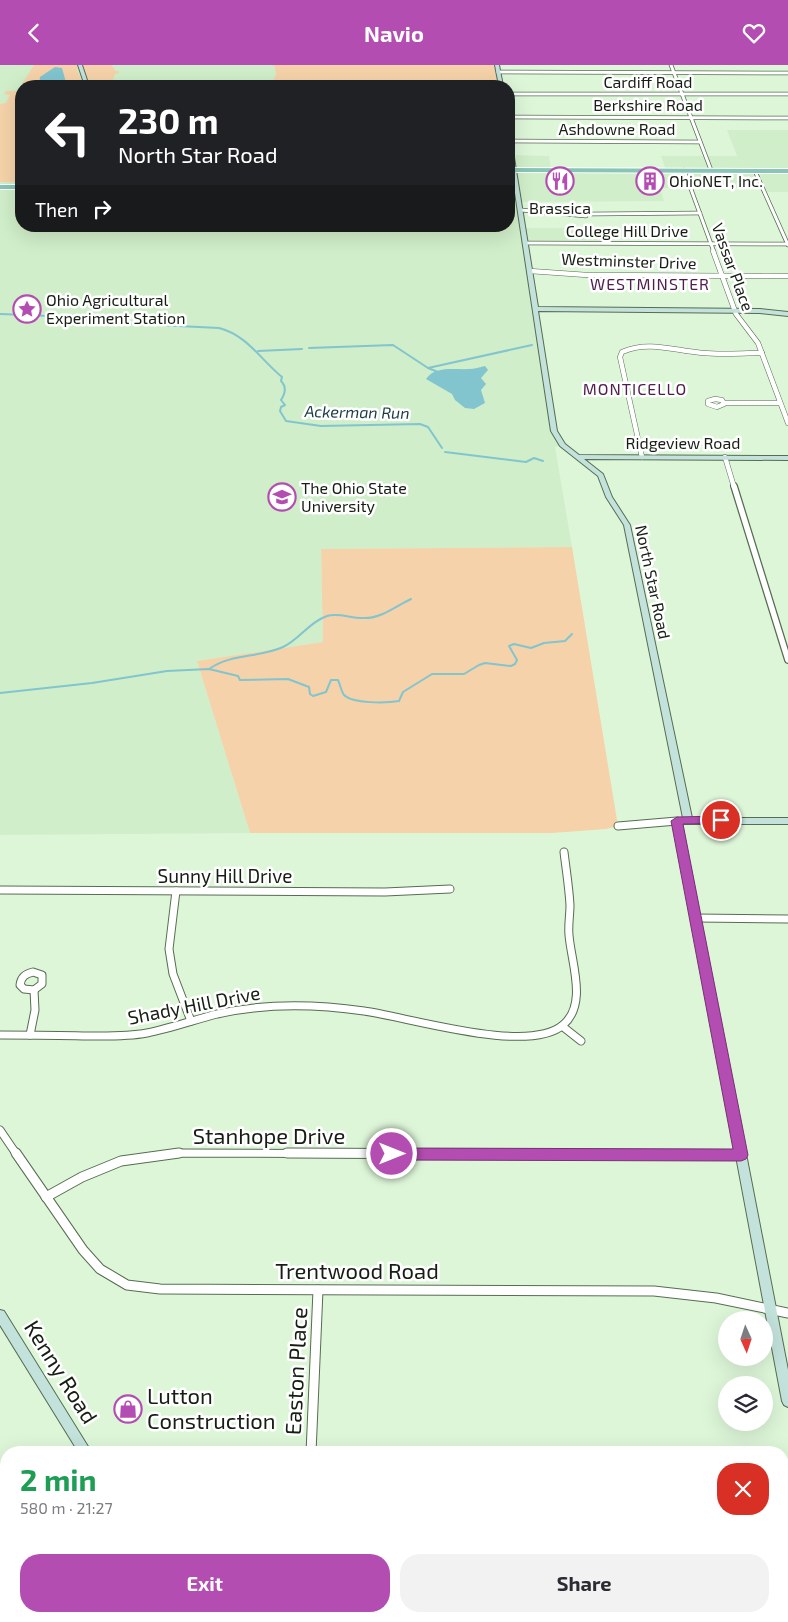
<!DOCTYPE html>
<meta charset="utf-8">
<style>
body{margin:0;font-family:"Exo 2",sans-serif;background:#f2f2f3;color:#2b2b33;height:100vh;display:flex;flex-direction:column;font-size:19px;white-space:nowrap}
*{box-sizing:border-box;margin:0}
p{font-size:16px;color:#7c7c81}
.icon{flex:none;width:28px;height:28px;fill:none;stroke:currentColor;stroke-width:2;stroke-linecap:round;stroke-linejoin:round}
.map{position:relative;flex:1;overflow:hidden}
.details{position:absolute;left:0px;top:1381px;width:789px;height:176px;display:flex;flex-direction:column;background:#fff;border-radius:20px 20px 0 0;box-shadow:0 5px 20px #0002}
.details>*{flex:none}
.hud{position:absolute;left:15px;top:15px;width:500px;height:152px;border-radius:20px;box-shadow:0 5px 20px #0002;background:#202124;color:#fff;overflow:hidden}
.needle{width:32px;rotate:177deg}
.buttons{position:absolute;left:718px;top:1246px;display:grid;gap:10px}
.buttons a{display:grid;place-items:center;width:55px;height:55px;border-radius:50%;background:#fff;box-shadow:0 5px 20px #0002;font-size:25px}
.pin{position:absolute;display:grid;place-items:center;width:42px;height:42px;color:#fff;margin:-21px;border:2px solid #fff;border-radius:50%;box-shadow:0 1px 5px #0007}
.me{position:absolute;width:55px;margin:-28px;rotate:90deg;stroke-linejoin:round;filter:drop-shadow(0 0 4px #0008)}
.turn{display:flex;align-items:center;gap:18px;height:105px;padding:0 20px;font-size:22px}
.turn .icon{width:65px;height:65px;stroke-width:2.5}
.turn b{display:block;font-size:35px;line-height:42px}
.then{display:flex;align-items:center;height:48px;padding:0 20px;background:#0003;gap:10px;font-size:19px}
.round{display:grid;place-items:center;flex:none;width:52px;height:52px;border-radius:20px;background:#f2f2f3}
.headline{display:flex;align-items:center;justify-content:space-between;height:85px;padding:0 20px}
h1{font-size:30px;font-weight:700;line-height:38px;color:#1e9e55}
.primary-button{display:flex;gap:10px;margin-top:auto;padding:10px 20px}
.primary-button a{flex:1;height:58px;border-radius:20px;background:#b44db1;color:#fff;font-size:20px;font-weight:700;line-height:58px;text-align:center}
.primary-button a+a{background:#f2f2f3;color:#2b2b33}
header{display:flex;justify-content:space-between;align-items:center;height:65px;padding:0 20px;background:#b44db1;color:#fff;font-size:22px;font-weight:700}
.map>svg:first-child{display:block}
.built{fill:#d0eec9}
.green{fill:#f5d2a9}
.water{fill:#82c5cf}
.lines{fill:none;stroke-linecap:round;stroke-linejoin:round}
.stream{stroke:#82c5cf;stroke-width:2}
.street-far4-casing{stroke:#576c52;stroke-width:4.5}
.street-far3-casing{stroke:#576c52;stroke-width:5.5}
.street-far2-casing{stroke:#576c52;stroke-width:8}
.street-far1-casing{stroke:#576c52;stroke-width:9}
.street-casing{stroke:#576c52;stroke-width:11}
.secondary-casing{stroke:#576c52;stroke-width:2}
.primary-casing{stroke:#fff;stroke-width:2}
.street-far4{stroke:#fff;stroke-width:3}
.street-far3{stroke:#fff;stroke-width:4.5}
.street-far2{stroke:#fff;stroke-width:5.5}
.street-far1{stroke:#fff;stroke-width:7}
.street{stroke:#fff;stroke-width:9}
.secondary{fill:#c3e2db;fill-rule:evenodd}
.primary{fill:#88c5b6;fill-rule:evenodd}
.route{fill:#b44db1;stroke:#753273}
.labels{text-anchor:middle;stroke-width:5;stroke-linejoin:round;paint-order:stroke}
.far-street-label{font-size:16px;fill:#161e14;stroke:#fff}
.far-poi-label{font-size:16px;fill:#161e14;stroke:#fff;text-anchor:start}
.far-neighbourhood-label{font-size:16px;letter-spacing:1px;fill:#501e4e;stroke:#fff}
.far-water-label{font-size:16px;font-style:italic;fill:#1a3b40;stroke:#fff}
.street-label{font-size:19px;fill:#161e14;stroke:#fff}
.near-street-label{font-size:22px;fill:#161e14;stroke:#fff}
.near-poi-label{font-size:22px;fill:#161e14;stroke:#fff;text-anchor:start}
</style>
<header><svg class="icon" aria-label="back" viewBox="0 0 24 24"><path d="M15 5l-7 7 7 7"/></svg>Navio<svg class="icon" aria-label="heart" viewBox="0 0 24 24"><path d="M12 20l-8-8c-3-5 5-10 8-4 3-6 11-1 8 4z"/></svg></header>
<div class="map">
<svg width="788" height="1557" viewBox="0 0 788 1557">
<rect width="100%" height="100%" fill="#ddf6d8"/>
<g class="built">
<path d="M0,0H497L501,21H21V161H509V74L512,90L549,91L551,105H666L661,91H737L727,65H788V105H751L759,123H660L664,136L520,137L523,163H598L601,179L526,178L554,366L562,380L555,382L572,482L321,484L323,577L197,596L250,768L0,770Z"/>
<path d="M762,108H788V127H767L760,109Z"/>
</g>
<g class="green">
<path d="M34,0H77V5L84,21L20,22Z"/>
<path d="M83,0H111L116,6H119V8L115,9L113,15L135,20L90,21C89,14 82,7 83,0Z"/>
<path d="M272,0H494L498,21H271L276,9L275,2Z"/>
<path d="M6,26H21V117H0V39L6,38L10,30L4,29Z"/>
<path d="M572,482L618,761L606,764L552,768H250L197,596L323,577L321,484Z"/>
<path d="M442,1551H731L732,1557H442Z"/>
</g>
<g class="water">
<path d="M55,2L62,3L67,21H39L40,12Z"/>
<path d="M485,301L488,305L481,313L486,319L481,325L485,338L474,344L465,343L455,335L452,329L426,314C435,300 456,305 469,304C474,304 480,302 485,301Z"/>
</g>
<g class="lines">
<g class="stream">
<path d="M0,249L27,250"/>
<path d="M35,250L117,258L219,263C247,270 261,295 282,312L281,316C287,322 285,329 281,335L285,340L281,342L280,346L286,356L321,361L420,359L428,362L442,383"/>
<path d="M309,283L393,280L428,303L532,280"/>
<path d="M258,286L302,284"/>
<path d="M428,303L438,307"/>
<path d="M445,387L526,397L534,393L543,396"/>
<path d="M209,604C232,588 259,593 283,582C299,575 309,557 327,551C339,547 352,554 365,553C382,553 396,541 411,534"/>
<path d="M0,628L92,618L167,606L209,604L238,611L240,615L288,614L309,622L310,629L313,631L326,627L331,615H338C340,619 341,626 344,630C353,639 387,638 399,636L403,627L432,609H464L479,600L485,598L511,601L515,599L517,595L509,581L514,579L531,583L544,578L565,576L572,569"/>
</g>
<g class="street-far4-casing">
<g id="street-far4">
<path d="M671,0L711,105"/>
<path d="M498,7L788,8"/>
<path d="M509,29H788"/>
<path d="M509,52L788,53"/>
<path d="M509,76L700,77"/>
<path d="M684,105L714,187"/>
<path d="M755,106L788,180"/>
<path d="M521,145L586,151"/>
<path d="M592,149L700,148"/>
<path d="M526,178L788,179"/>
</g>
</g>
<g class="street-far3-casing">
<g id="street-far3">
<path d="M713,186L736,249L758,278L788,358"/>
<path d="M530,206L587,210L788,211"/>
<path d="M715,334L722,335L724,339L717,342L708,339V336Z"/>
<path d="M724,338H780"/>
<path d="M642,392L620,292L622,287C649,275 675,286 703,288C723,290 742,288 762,288"/>
<path d="M725,392L734,422"/>
</g>
</g>
<g class="street-far2-casing">
<path id="street-far2" d="M734,421L788,595"/>
</g>
<g class="street-far1-casing">
<g id="street-far1">
<path d="M618,761L677,756"/>
<path d="M0,825L385,827L450,824"/>
<path d="M176,826L169,884L173,909L191,956"/>
<path d="M696,853L788,854"/>
<path d="M33,907L42,910V919L34,925L24,924L20,920C21,912 25,909 33,907Z"/>
<path d="M562,961L581,976"/>
<path d="M0,970C28,970 56,970 83,971C105,971 126,972 147,968C171,963 194,955 217,949C265,938 315,939 364,946C408,952 528,990 563,960C588,939 571,897 569,870C568,860 570,850 570,840C569,822 566,804 564,787"/>
<path d="M30,970L35,945L34,925"/>
<path d="M0,1065L17,1090"/>
<path d="M165,1090L183,1088L635,1090"/>
</g>
</g>
<g class="street-casing">
<g id="street">
<path d="M16,1088L83,1185L100,1204L127,1220L160,1224L654,1226L716,1233L788,1248"/>
<path d="M287,1088L741,1090"/>
<path d="M46,1132L82,1112L121,1096L179,1088"/>
<path d="M311,1388L318,1225"/>
<path d="M0,1451L6,1447"/>
</g>
</g>
<g class="secondary-casing">
<g id="secondary">
<path d="M78,0H82L89,21H85Z"/>
<path d="M495,0H499L503,21H499Z"/>
<path d="M509,73L511,74L538,242L760,244L788,247V251L760,248L538,246L557,366L565,379L579,390L788,391V395L584,394L603,409L612,432L630,460L692,753H788V759H682L788,1305V1342L784,1340L782,1336L673,756L677,753H683L624,460L606,432L598,411L560,381L551,366L509,88Z"/>
<path d="M0,1245L4,1246L92,1388H79L0,1260Z"/>
<path d="M782,1427L788,1428V1440L782,1439Z"/>
<path d="M181,1551H195L198,1557H184Z"/>
</g>
</g>
<g class="primary-casing">
<g id="primary">
<path d="M509,103L788,104V108L509,107Z"/>
<rect x="0" y="120" width="21" height="4"/>
</g>
</g>
<use href="#street-far4" class="street-far4"/>
<use href="#street-far3" class="street-far3"/>
<use href="#street-far2" class="street-far2"/>
<use href="#street-far1" class="street-far1"/>
<use href="#street" class="street"/>
<use href="#secondary" class="secondary"/>
<use href="#primary" class="primary"/>
</g>
<path class="route" d="M721,751L725,752L727,755L725,758L683,759L748,1090L746,1094L741,1096L392,1095L388,1093L386,1089L388,1085L392,1083L733,1084L671,756L677,752Z"/>
<defs>
<g id="restaurant-ring" transform="scale(1.4375)"><circle r="9.5" fill="#fff" stroke="#b44db1" stroke-width="1.5"/><path d="M-5-6h1v4h1v-4h1v4h1v-4h1v5L-1.5 .5V6h-2V.5L-5-1ZM5-6V6H3V1.5H1.5Q1.5-4 5-6Z" fill="#b44db1"/></g>
<g id="building-ring" transform="scale(1.4375)"><circle r="9.5" fill="#fff" stroke="#b44db1" stroke-width="1.5"/><path d="M-4-6H4V6H1V3H-1V6H-4ZM-2.5-4.3h1.7v1.8h-1.7ZM.8-4.3h1.7v1.8H.8ZM-2.5-1h1.7V.8h-1.7ZM.8-1h1.7V.8H.8Z" fill="#b44db1"/></g>
<g id="sight-ring" transform="scale(1.4375)"><circle r="9.5" fill="#fff" stroke="#b44db1" stroke-width="1.5"/><path d="M0-6L1.8-2.2L6-1.7L2.9 1.2L3.7 5.4L0 3.3L-3.7 5.4L-2.9 1.2L-6-1.7L-1.8-2.2Z" fill="#b44db1"/></g>
<g id="university-ring" transform="scale(1.4375)"><circle r="9.5" fill="#fff" stroke="#b44db1" stroke-width="1.5"/><path d="M0-5L7-2L0 1L-7-2ZM-4 1L0 2.5L4 1V4Q0 6-4 4Z" fill="#b44db1"/></g>
<g id="shop-ring" transform="scale(1.4375)"><circle r="9.5" fill="#fff" stroke="#b44db1" stroke-width="1.5"/><path d="M-5-2.5h2.3a2.7 3.5 0 0 1 5.4 0H5L5.5 6h-11ZM-1.5-2.5h3a1.5 2.3 0 0 0-3 0Z" fill="#b44db1"/></g>
</defs>
<g fill-rule="evenodd">
<use href="#restaurant-ring" x="560" y="116"/>
<use href="#building-ring" x="650" y="116"/>
<use href="#sight-ring" x="27" y="244"/>
<use href="#university-ring" x="282" y="432"/>
<use href="#shop-ring" x="128" y="1344"/>
</g>
<g class="labels">
<g class="far-street-label">
<text x="648" y="23">Cardiff Road</text>
<text x="648" y="46">Berkshire Road</text>
<text x="617" y="70">Ashdowne Road</text>
<text x="627" y="172">College Hill Drive</text>
<text transform="translate(629 196) rotate(2)" y="6">Westminster Drive</text>
<text transform="translate(733 202) rotate(70)" y="6">Vassar Place</text>
<text x="683" y="384">Ridgeview Road</text>
<text transform="translate(653 517) rotate(78)" y="6">North Star Road</text>
</g>
<g class="far-poi-label">
<text x="669" y="122">OhioNET, Inc.</text>
<text x="560" y="149" text-anchor="middle">Brassica</text>
<text x="46" y="241">Ohio Agricultural<tspan x="46" dy="18">Experiment Station</tspan></text>
<text x="301" y="429">The Ohio State<tspan x="301" dy="18">University</tspan></text>
</g>
<g class="far-neighbourhood-label">
<text x="650" y="225">WESTMINSTER</text>
<text x="635" y="330">MONTICELLO</text>
</g>
<g class="far-water-label">
<text transform="translate(357 347) rotate(1)" y="6">Ackerman Run</text>
</g>
<g class="street-label">
<text x="225" y="818">Sunny Hill Drive</text>
<text transform="translate(194 940) rotate(-11)" y="7">Shady Hill Drive</text>
</g>
<g class="near-street-label">
<text x="269" y="1079">Stanhope Drive</text>
<text x="357" y="1214">Trentwood Road</text>
<text transform="translate(296 1306) rotate(-87)" y="8">Easton Place</text>
<text transform="translate(61 1307) rotate(58)" y="8">Kenny Road</text>
</g>
<g class="near-poi-label">
<text x="147" y="1339">Lutton<tspan x="147" dy="25">Construction</tspan></text>
</g>
</g>
</svg>
<div class="buttons">
<a><svg class="needle" viewBox="-14 -14 28 28"><path d="M0-13l5 13h-10z" fill="#e53935"/><path d="M0 13l5-13h-10z" fill="#7c7c81"/></svg></a>
<a><svg class="icon" aria-label="layers" viewBox="0 0 24 24"><path d="M12 4l9 5-9 5-9-5zM3 14l9 5 9-5"/></svg></a>
</div>
<div class="pin" style="left:721px;top:755px;background:#d93025"><svg class="icon" aria-label="arrive" viewBox="0 0 24 24"><path d="M6 21V4h12l-3 4 3 4H6"/></svg></div>
<svg class="me" style="left:392px;top:1089px" viewBox="-20 -20 40 40"><circle r="17" fill="#b44db1" stroke="#fff" stroke-width="3"/><path d="M0-11L8 9 0 5-8 9z" fill="#fff"/></svg>
<div class="hud">
<div class="turn"><svg class="icon" aria-label="left" viewBox="0 0 24 24"><path d="M17 20v-9H6M10 6l-5 5 5 5"/></svg><div><b>230 m</b>North Star Road</div></div>
<div class="then">Then<svg class="icon" aria-label="right" viewBox="0 0 24 24"><path d="M7 20v-9h11M14 6l5 5-5 5"/></svg></div>
</div>
<section class="details">
<div class="headline"><div><h1>2 min</h1><p>580 m · 21:27</p></div><a class="round" style="background:#d93025;color:#fff"><svg class="icon" aria-label="close" viewBox="0 0 24 24"><path d="M6 6l12 12M18 6L6 18"/></svg></a></div>
<div class="primary-button"><a>Exit</a><a>Share</a></div>
</section>
</div>
